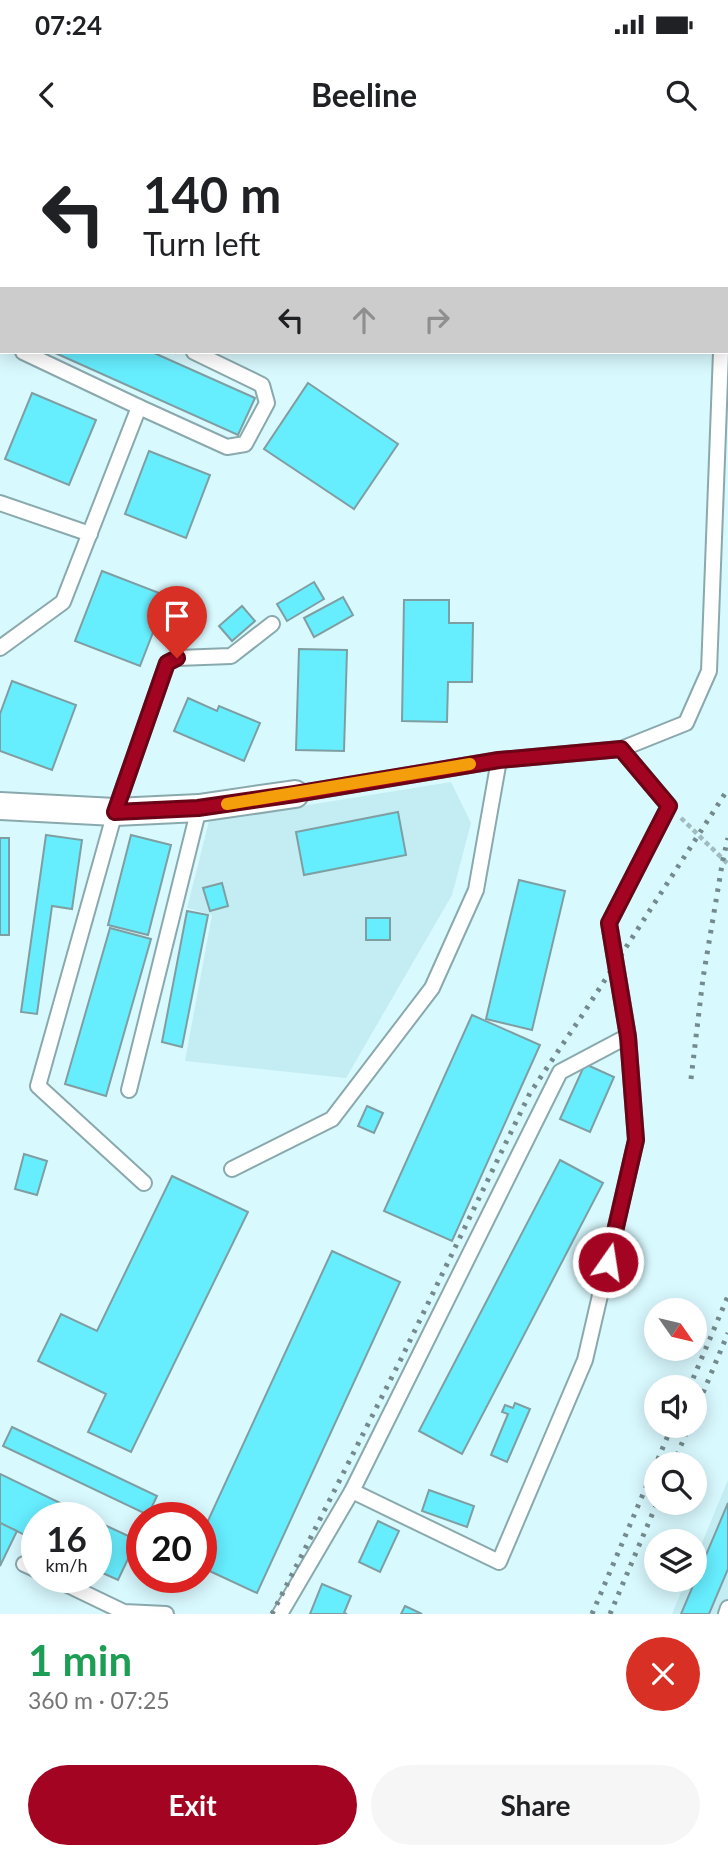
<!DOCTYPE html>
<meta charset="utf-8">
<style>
body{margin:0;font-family:Lato,sans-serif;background:#f6f6f6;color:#202124;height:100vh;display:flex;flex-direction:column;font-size:26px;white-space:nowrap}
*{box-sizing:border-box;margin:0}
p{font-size:23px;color:#757577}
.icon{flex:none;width:38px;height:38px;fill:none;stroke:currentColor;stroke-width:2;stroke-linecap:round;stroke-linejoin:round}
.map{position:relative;height:1474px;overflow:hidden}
.side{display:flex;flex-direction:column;background:#fff;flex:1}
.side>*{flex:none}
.guide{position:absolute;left:0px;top:0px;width:728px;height:214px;box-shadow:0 4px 18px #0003;background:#fff;color:#202124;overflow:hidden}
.needle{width:46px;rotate:124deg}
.fabs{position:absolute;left:644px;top:1158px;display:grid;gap:14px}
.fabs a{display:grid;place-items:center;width:63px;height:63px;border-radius:50%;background:#fff;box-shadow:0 4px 18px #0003;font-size:35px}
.speed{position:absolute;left:21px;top:1362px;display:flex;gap:14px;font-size:35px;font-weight:700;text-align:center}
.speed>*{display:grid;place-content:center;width:91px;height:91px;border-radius:50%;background:#fff;box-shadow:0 4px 18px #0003;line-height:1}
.speed small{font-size:18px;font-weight:400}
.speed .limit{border:10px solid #d22;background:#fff;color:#111}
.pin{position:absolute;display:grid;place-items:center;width:60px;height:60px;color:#fff;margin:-72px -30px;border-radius:50% 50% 50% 0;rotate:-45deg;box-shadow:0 0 7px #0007}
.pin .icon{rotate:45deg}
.me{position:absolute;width:77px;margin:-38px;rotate:13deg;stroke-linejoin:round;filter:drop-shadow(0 0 5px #0008)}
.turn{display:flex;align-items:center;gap:24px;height:147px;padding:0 28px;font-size:32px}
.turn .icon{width:91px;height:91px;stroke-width:2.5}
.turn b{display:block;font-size:49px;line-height:60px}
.lanes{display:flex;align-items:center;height:66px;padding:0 28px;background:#0003;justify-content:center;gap:35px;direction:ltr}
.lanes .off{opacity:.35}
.round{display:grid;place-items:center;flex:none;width:74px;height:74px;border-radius:37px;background:#f6f6f6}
.summary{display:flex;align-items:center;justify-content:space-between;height:119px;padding:0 28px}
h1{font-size:42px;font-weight:700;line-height:52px;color:#1e9e55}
.button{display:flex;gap:14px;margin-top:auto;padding:14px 28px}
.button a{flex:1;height:80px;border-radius:42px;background:#a20421;color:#fff;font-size:28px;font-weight:700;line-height:80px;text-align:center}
.button a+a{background:#f6f6f6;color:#202124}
.status{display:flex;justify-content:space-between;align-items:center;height:49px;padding:0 35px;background:#fff;direction:ltr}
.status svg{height:19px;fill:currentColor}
header{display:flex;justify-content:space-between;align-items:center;height:91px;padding:0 28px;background:#fff;font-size:32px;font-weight:700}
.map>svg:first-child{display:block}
.built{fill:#c3edf2}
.building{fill:#6ef;stroke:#7f9ea2;stroke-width:2}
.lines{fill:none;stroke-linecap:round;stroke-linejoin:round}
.lane-casing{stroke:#8aa9ad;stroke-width:18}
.street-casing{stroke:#8aa9ad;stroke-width:30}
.path{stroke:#a1bcc0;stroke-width:4.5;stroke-dasharray:5 3.5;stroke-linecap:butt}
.lane{stroke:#fff;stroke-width:14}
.street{stroke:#fff;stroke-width:26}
.rail{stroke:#748a8d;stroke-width:5;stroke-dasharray:3.5 7;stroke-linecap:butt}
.route-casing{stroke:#690315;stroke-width:18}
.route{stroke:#a20421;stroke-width:12}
.slow{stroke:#f59e0b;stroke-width:12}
</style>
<div class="status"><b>07:24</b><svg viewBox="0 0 49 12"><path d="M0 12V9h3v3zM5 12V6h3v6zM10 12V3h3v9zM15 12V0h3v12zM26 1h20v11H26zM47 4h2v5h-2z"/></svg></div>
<header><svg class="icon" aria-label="back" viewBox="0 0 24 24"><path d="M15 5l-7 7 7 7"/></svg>Beeline<svg class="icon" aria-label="search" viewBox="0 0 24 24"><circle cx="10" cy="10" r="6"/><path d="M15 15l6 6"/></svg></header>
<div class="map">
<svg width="728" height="1474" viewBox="0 0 728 1474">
<rect width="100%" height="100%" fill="#d8f9fe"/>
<g class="built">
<path d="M451,642L471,683L452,755L346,938L185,921L212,775L187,768L209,681Z"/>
<path d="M728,1340V1474H672L686,1440H695V1420Z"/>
</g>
<g class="building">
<path d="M0,143L2,144V189L0,188Z"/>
<path d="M53,212H152L255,258L238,295Z"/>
<path d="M308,243L398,304L354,369L264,309Z"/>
<path d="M32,253L96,280L69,345L5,319Z"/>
<path d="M149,311L210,335L186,398L125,374Z"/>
<path d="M102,431L167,456L140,526L75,501Z"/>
<path d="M314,442L324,459L287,481L277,464Z"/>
<path d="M343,457L353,475L314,497L304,478Z"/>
<path d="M404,460H449V483H473L472,542H448L447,582L402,581Z"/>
<path d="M242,466L255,481L232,501L219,486Z"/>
<path d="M299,509L347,510L344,611L296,610Z"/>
<path d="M12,541L76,565L52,630L0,611V574Z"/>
<path d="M188,558L217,571L219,566L260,583L244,621L174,591Z"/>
<path d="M398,672L406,715L304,735L296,692Z"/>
<path d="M46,695L82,700L72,769L52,766L37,874L21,872Z"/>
<path d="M131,695L171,705L148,795L108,785Z"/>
<rect x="0" y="698" width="9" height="97"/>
<path d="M519,740L565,751L532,890L486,879Z"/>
<path d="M222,743L228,766L210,771L203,748Z"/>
<path d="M187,771L208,775L182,907L162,902Z"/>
<rect x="366" y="778" width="24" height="22"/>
<path d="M110,788L151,799L106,956L65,944Z"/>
<path d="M472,875L540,905L452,1101L384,1071Z"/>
<path d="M585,924L614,937L590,992L560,979Z"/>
<path d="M367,966L383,973L374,993L358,986Z"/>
<path d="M24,1014L47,1021L37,1055L15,1049Z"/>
<path d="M560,1020L603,1043L462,1314L419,1291Z"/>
<path d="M172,1036L248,1072L131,1312L88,1292L106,1254L38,1221L61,1174L97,1191Z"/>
<path d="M332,1111L400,1142L257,1453L201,1427V1396Z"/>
<path d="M515,1263L530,1269L507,1322L491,1315L508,1274L502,1272L505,1265L513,1268Z"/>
<path d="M12,1287L157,1356L148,1375L3,1306Z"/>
<path d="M0,1334L89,1377H37V1401L0,1383Z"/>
<path d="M429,1350L474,1366L467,1387L422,1371Z"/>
<path d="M728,1363V1429L709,1474H681Z"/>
<path d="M96,1381L137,1400L118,1440L96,1430Z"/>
<path d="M378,1381L399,1391L380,1432L359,1422Z"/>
<path d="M0,1383L17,1391L0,1426Z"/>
<path d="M322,1444L351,1456L344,1473L347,1474H310Z"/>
<path d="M405,1466L422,1474H401Z"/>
</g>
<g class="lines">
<g class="lane-casing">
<g id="lane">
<path d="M726,64L728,18"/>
<path d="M0,118L2,119"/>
<path d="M0,201L2,202"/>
<path d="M139,267L227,307L245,304L267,263L262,245L194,212"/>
<path d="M0,363L90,394"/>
<path d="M0,508L63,462L139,267L23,212"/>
<path d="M621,609L686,583L709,531L721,212"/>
<path d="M295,654L499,620L621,609L669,666L609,783L628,896L636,1000L585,1220L499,1422L352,1351"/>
<path d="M129,950L199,668"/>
<path d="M232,1029L332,979L432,848L476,750L499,620"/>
<path d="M144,1043L38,946L115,672L167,523L177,518L231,516L272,484"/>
<path d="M24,1424L37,1430"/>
<path d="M51,1437L124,1472L166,1474"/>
<path d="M280,1474L352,1351L560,932L628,896"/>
<path d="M726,1474L728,1468"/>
</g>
</g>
<g class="street-casing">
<path id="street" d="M0,666L115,672L199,668L295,654"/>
</g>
<path class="path" d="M681,678L728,724"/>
<use href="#lane" class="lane"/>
<use href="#street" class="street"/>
<g class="rail">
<path d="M691,939L703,838L723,719L728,698"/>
<path d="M689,1248L728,1156"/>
<path d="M695,1272L728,1193"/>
<path d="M673,1325L689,1286"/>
<path d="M272,1474L402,1217L530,953L583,874L728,649"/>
<path d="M592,1474L672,1286"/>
<path d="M610,1474L657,1363"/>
</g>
</g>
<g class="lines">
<g class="route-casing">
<path id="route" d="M177,518L167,523L115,672L198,668L295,654L499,620L621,609L669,666L609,783L628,897L636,1000L608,1122"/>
</g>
<use href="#route" class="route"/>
<path class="slow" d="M227,664L470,624"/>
</g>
</svg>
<div class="fabs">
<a><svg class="needle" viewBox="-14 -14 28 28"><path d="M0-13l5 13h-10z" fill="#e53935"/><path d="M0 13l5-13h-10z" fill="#757577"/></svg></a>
<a><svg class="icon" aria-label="sound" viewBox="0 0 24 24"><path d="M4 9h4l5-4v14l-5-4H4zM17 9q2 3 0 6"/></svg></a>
<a><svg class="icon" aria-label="search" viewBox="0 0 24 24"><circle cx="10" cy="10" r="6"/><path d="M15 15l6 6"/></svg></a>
<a><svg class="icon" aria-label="layers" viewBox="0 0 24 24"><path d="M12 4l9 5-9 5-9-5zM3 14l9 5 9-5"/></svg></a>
</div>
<div class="speed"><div>16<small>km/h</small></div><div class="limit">20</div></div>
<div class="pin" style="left:177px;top:518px;background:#d93025"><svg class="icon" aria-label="arrive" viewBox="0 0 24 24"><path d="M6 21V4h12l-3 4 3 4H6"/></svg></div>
<svg class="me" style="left:608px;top:1122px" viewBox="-20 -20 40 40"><circle r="17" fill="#a20421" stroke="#fff" stroke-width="3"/><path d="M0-11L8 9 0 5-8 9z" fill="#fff"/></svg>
<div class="guide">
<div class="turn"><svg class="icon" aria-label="left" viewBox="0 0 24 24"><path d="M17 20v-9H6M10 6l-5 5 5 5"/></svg><div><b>140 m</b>Turn left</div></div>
<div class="lanes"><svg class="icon" aria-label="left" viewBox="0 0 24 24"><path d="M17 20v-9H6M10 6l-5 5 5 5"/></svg><svg class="icon off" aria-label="ahead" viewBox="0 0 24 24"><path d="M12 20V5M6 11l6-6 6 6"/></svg><svg class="icon off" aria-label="right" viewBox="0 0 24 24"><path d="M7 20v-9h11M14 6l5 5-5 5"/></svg></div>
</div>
</div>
<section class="side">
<div class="summary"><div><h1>1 min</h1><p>360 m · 07:25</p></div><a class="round" style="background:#d93025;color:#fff"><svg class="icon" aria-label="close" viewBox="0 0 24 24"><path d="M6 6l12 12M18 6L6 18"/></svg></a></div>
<div class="button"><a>Exit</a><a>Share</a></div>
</section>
